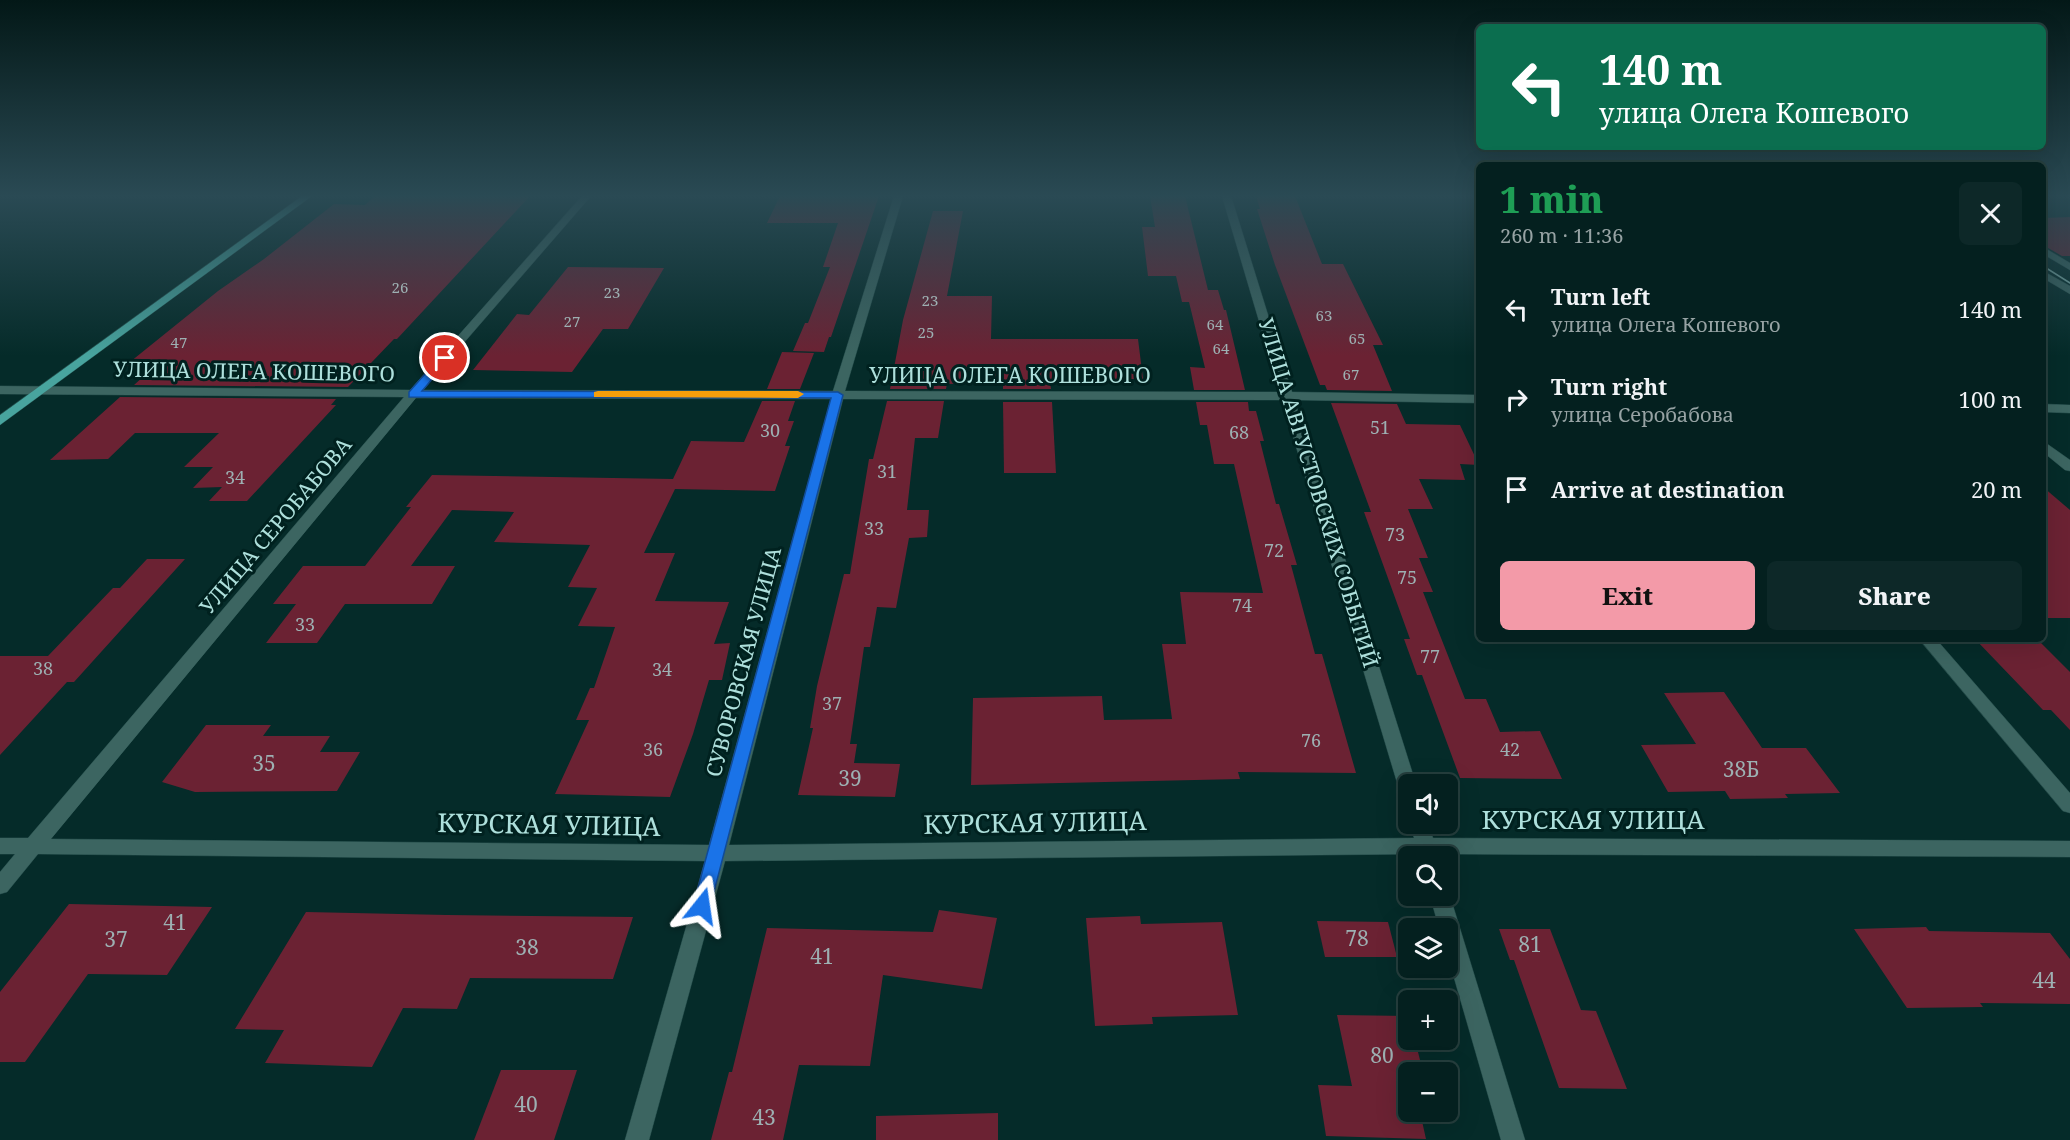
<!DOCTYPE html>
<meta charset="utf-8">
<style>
body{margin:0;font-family:"Noto Serif",serif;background:#0d2828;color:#f1f3f6;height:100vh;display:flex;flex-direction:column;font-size:22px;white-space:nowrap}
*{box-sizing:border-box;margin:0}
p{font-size:20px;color:#97a3a4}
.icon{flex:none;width:33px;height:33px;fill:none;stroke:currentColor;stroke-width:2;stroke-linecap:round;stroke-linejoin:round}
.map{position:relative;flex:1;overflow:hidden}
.details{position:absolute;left:1476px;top:162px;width:570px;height:480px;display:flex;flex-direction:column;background:#04201f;border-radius:9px;box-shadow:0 6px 24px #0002,0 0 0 2px #253e3d}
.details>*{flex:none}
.guide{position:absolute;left:1476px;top:24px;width:570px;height:126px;border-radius:9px;box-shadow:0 6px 24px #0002,0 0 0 2px #253e3d;background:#0b6e4f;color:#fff;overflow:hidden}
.buttons{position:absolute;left:1398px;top:774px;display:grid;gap:12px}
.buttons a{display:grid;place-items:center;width:60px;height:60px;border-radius:9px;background:#04201f;box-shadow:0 6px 24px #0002,0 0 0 2px #253e3d;font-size:30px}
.pin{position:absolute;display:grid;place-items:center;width:51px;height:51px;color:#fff;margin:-26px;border:3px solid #fff;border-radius:50%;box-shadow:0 2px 6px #0007}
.me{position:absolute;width:66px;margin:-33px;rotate:15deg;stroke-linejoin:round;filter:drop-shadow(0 0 4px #0008)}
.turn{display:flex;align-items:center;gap:21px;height:126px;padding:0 24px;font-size:27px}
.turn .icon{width:78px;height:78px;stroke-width:2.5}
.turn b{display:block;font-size:42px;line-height:51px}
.round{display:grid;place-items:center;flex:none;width:63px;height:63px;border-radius:9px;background:#0d2828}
.head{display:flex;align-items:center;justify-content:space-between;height:102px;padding:0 24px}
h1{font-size:36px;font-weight:800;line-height:45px;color:#1e9e55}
.cta{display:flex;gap:12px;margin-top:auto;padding:12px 24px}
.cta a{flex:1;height:69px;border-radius:9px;background:#f39aa8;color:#111;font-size:24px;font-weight:800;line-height:69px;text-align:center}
.cta a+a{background:#0d2828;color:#f1f3f6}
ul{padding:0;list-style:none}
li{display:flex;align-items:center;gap:18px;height:90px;padding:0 24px}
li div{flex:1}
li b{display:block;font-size:22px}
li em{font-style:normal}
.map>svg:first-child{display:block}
.building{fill:#6b2233}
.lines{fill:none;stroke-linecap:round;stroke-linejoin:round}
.minor-casing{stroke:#204846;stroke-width:1}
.major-casing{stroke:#204846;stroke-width:1}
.minor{fill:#3c6561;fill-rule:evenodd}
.major{fill:#48a49e;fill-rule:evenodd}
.tram{stroke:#7eada9;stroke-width:1.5}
.route{fill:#1a73e8;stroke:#114b97;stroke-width:1.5}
.slow{fill:#f59e0b}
.labels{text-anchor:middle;stroke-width:6;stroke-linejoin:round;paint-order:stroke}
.far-number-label{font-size:15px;fill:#9db0b2}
.number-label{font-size:18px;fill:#9db0b2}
.street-label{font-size:21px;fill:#aee0dc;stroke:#00211f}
.near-number-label{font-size:21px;fill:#9db0b2}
.near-street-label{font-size:26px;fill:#aee0dc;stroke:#00211f}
</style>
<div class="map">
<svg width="2070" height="1140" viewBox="0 0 2070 1140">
<rect width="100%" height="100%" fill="#052b29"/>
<g class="building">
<path d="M375,196H530L397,339H394L348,387L134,385L155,366H125L218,291L264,259L334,204L365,205Z"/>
<path d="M780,196H879L831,337H829L824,352L793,351L805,323H808L830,267H823L838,223H767Z"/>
<path d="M1150,196H1185L1208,290H1218L1224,310H1226L1245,390H1194L1190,367L1205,368L1189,302H1182L1176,276H1148L1142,227H1155Z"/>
<path d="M1256,196H1295L1322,264H1343L1383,345H1373L1392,391L1327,390L1325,385H1320L1275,265L1257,209H1260Z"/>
<path d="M933,211H963L947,296H992L991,339H1138L1143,379H1068V381L1050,382L1051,389H1003V383L947,384L946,389H890L903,320Z"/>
<path d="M2070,217V256H2062L2043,245V218Z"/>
<path d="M568,267L664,268L628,329H603L572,372L473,370L517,314L529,315Z"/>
<path d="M782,352L814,353L800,389H767Z"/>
<path d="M120,397L336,399L331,405H336L247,501H209L222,487L193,488L213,467H184L219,433H135L108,459L50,460Z"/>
<path d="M762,401H795L788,421H794L785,446H790L775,491L675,489L644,553H675L655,601L729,602L714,644L730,643L722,680H709L693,734L670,797L555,794L589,720H576L590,688H594L615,627L578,626L597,588L568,587L590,545L494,542L514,512L452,510L411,566H455L432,604H345L317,643H266L296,604H273L303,566H365L411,507H406L432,475L673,479L691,441L744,442Z"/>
<path d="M887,401H944L938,438H915L907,510H929L927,537L909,538L896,608L877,607L870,647H864L850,744H857L854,763L900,764L895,797L798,795L813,728H810L817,686L844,574H850L869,459H873Z"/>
<path d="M1003,402H1052L1056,473H1004Z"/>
<path d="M1196,402H1248L1249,411H1256L1264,441H1260L1276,504H1279L1297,565H1291L1315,654H1322L1356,773L1238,772L1240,779L971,785L973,698L1102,696L1104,720L1172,719L1162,644H1186L1180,592L1263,593L1234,464H1214L1207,425H1200Z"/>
<path d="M1331,403L1397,404L1406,424L1460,425L1479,465L1460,464L1465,480L1419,479L1433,509H1408L1428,558H1419L1433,592H1423L1465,699H1486L1500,732L1540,731L1562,779L1460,778L1422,675H1417L1404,639H1410L1364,512H1371Z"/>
<path d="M2043,487L2070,510V618H2043Z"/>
<path d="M147,559H185L74,682H67L0,755V656H48L113,588H120Z"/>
<path d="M1975,639H2037L2070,672V730L2051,710H2043Z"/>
<path d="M1724,692L1762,748H1806L1840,793L1785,794L1788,798L1730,799L1725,791L1668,792L1641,745L1696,744L1664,693Z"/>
<path d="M206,725H271L263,736H330L320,752H360L337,791L195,792L162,782Z"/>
<path d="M69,904L212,907L167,975L88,974L25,1062H0V992Z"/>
<path d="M939,910L997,918L982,989L883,975L870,1066L799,1065L783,1140H711L729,1072H732L767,928L933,932Z"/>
<path d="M306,912L447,915L633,917L613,979L470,978L457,1009L403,1008L372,1067L265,1063L284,1030L235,1029Z"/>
<path d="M1140,916L1141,924L1222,922L1238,1015L1152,1017L1153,1024L1095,1026L1086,918Z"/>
<path d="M1317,921L1388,922L1397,957H1325Z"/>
<path d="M1926,927L1929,931L2050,933L2070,959V1004L1980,1003L1983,1007L1907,1008L1854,929Z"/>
<path d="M1499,929H1550L1581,1010L1596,1011L1627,1089L1559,1088L1514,960H1510Z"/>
<path d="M1337,1015L1408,1016V1040H1415L1423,1072H1408V1112H1420L1426,1139L1326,1136L1318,1085L1352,1086Z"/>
<path d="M501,1070H577L554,1140H474Z"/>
<path d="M998,1113V1140H876V1116Z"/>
</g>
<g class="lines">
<g class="minor-casing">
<g id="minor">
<path d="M582,196H591L423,390L833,391L894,196H903L845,391L1280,392L1222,196H1231L1292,392L1479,395V403L1295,400L1416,784H1408V796L1401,794L1399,789L1282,400L843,399L729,845L1414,838L1410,824H1428L1433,838L2070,841V857L1438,854L1439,856H1419V854L725,861L649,1140H625L705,861L38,854L7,892L0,894V872L15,854H0V838H28L404,397L0,394V386L410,390ZM416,398L831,399L709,845L51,839Z"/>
<path d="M2043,247L2070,263V270L2043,254Z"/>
<path d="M2043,271L2070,286V294L2043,278Z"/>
<path d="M2043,404L2070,405V413L2043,412Z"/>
<path d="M2043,441L2070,460V471L2065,470L2043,452Z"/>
<path d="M1919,639H1936L2070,793V813L2063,811Z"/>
<path d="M1448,891L1450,896L1525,1140H1501L1448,957V928H1439L1430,896H1448Z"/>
</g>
</g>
<g class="major-casing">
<path id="major" d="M302,196H312L0,425V415Z"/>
</g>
<use href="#minor" class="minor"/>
<use href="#major" class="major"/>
<path class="tram" d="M2043,266L2070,283"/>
</g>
<linearGradient id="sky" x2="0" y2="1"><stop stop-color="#031817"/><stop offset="0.55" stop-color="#2a4a54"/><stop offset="1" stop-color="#2a4a54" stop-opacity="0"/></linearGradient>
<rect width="2070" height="356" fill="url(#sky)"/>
<path class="route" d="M445,355L450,358L422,391L838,392L843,395L709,911L702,914L696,911L693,906L831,398L409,397V392L441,356Z"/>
<path class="slow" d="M598,391H798L804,394L798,398L594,397V392Z"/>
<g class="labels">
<g class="far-number-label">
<text x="400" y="293">26</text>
<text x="612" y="298">23</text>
<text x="930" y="306">23</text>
<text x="1324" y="321">63</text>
<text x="572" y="327">27</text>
<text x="1215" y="330">64</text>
<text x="926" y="338">25</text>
<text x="1357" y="344">65</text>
<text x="179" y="348">47</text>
<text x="1221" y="354">64</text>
<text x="1351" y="380">67</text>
</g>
<g class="number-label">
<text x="1380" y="434">51</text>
<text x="770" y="437">30</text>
<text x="1239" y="439">68</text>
<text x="887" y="478">31</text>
<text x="235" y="484">34</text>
<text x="874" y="535">33</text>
<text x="1395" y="541">73</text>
<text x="1274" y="557">72</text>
<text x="1407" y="584">75</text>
<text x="1242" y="612">74</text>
<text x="305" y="631">33</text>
<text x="1430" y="663">77</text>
<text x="43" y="675">38</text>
<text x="662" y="676">34</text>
<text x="832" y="710">37</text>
<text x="1311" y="747">76</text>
<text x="653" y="756">36</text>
<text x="1510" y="756">42</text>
</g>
<g class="street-label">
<text transform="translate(254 372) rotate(1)" y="7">УЛИЦА ОЛЕГА КОШЕВОГО</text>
<text x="1010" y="383">УЛИЦА ОЛЕГА КОШЕВОГО</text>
<text transform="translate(1318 493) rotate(73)" y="7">УЛИЦА АВГУСТОВСКИХ СОБЫТИЙ</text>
<text transform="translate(276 526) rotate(-50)" y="7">УЛИЦА СЕРОБАБОВА</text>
<text transform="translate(744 662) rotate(-75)" y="7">СУВОРОВСКАЯ УЛИЦА</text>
</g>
<g class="near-number-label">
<text x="264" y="771">35</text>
<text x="1741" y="777">38Б</text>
<text x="850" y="786">39</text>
<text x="175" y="930">41</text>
<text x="1357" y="946">78</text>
<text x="116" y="947">37</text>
<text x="1530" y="952">81</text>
<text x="527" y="955">38</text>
<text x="822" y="964">41</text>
<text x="2044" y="988">44</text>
<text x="1382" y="1063">80</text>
<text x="526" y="1112">40</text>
<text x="764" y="1125">43</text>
</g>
<g class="near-street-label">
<text x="1593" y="829">КУРСКАЯ УЛИЦА</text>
<text transform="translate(1035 823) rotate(-1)" y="9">КУРСКАЯ УЛИЦА</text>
<text transform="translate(549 825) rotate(1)" y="9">КУРСКАЯ УЛИЦА</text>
</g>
</g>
</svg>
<div class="buttons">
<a><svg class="icon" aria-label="sound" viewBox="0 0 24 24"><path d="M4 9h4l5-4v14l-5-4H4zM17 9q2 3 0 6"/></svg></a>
<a><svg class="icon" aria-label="search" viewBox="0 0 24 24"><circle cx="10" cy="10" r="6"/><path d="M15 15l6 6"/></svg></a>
<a><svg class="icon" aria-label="layers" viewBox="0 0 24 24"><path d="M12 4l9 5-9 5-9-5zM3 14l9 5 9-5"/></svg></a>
<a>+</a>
<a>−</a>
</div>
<div class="pin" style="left:445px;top:358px;background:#d93025"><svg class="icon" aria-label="arrive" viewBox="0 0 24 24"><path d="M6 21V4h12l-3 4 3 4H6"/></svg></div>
<svg class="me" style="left:702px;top:906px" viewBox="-20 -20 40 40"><path d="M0-17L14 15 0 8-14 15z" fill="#1a73e8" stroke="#fff" stroke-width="4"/></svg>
<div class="guide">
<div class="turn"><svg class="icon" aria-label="left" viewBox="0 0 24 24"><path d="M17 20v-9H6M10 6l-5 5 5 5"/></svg><div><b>140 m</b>улица Олега Кошевого</div></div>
</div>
<section class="details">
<div class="head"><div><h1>1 min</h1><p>260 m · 11:36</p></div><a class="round"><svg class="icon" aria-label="close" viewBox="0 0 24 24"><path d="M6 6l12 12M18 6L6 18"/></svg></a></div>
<ul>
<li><svg class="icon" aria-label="left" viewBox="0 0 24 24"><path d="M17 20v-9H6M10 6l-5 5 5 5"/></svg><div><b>Turn left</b><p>улица Олега Кошевого</p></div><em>140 m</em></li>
<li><svg class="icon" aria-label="right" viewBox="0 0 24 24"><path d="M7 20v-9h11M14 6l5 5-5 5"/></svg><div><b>Turn right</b><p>улица Серобабова</p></div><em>100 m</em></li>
<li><svg class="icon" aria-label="arrive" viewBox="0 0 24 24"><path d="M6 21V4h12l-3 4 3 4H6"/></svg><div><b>Arrive at destination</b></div><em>20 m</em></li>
</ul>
<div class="cta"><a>Exit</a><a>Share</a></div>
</section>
</div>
